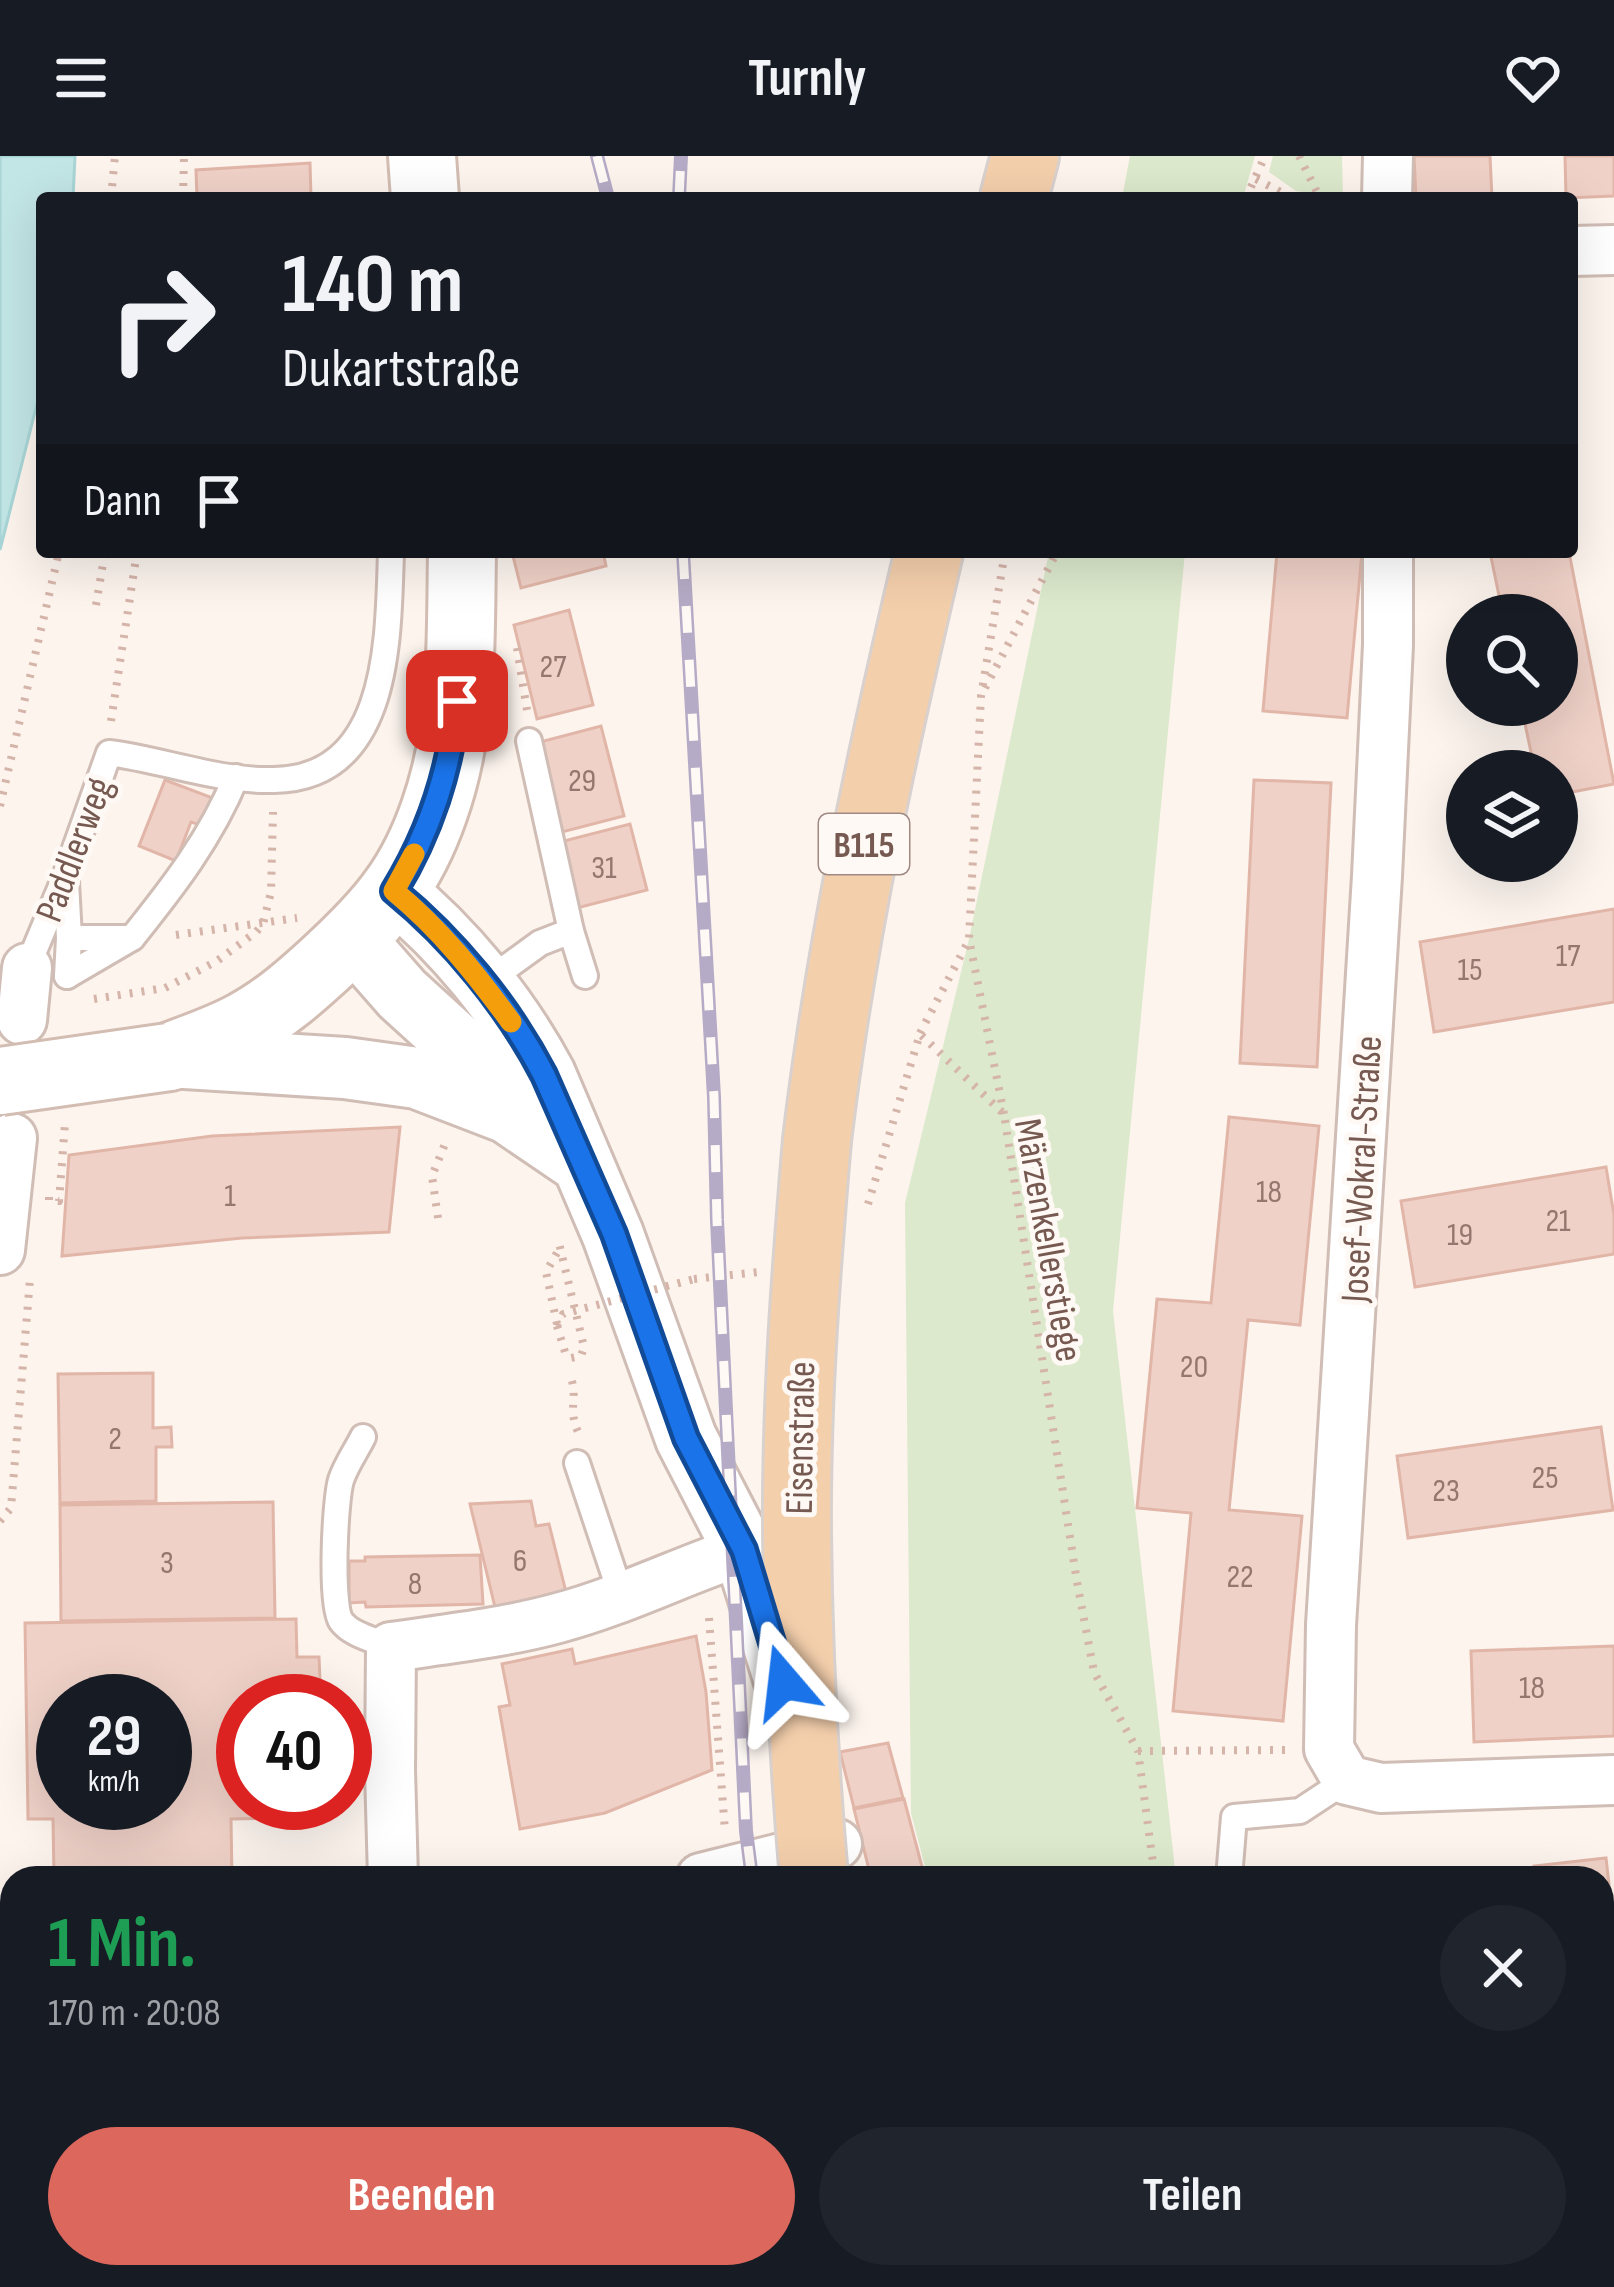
<!DOCTYPE html>
<html lang="de">
<meta charset="utf-8">
<style>
body{margin:0;font-family:"Sofia Sans Condensed",sans-serif;background:#20242c;color:#f1f3f6;height:100vh;display:flex;flex-direction:column;font-size:45px;white-space:nowrap}
*{box-sizing:border-box;margin:0}
p{font-size:39px;color:#9ea1a6}
.icon{flex:none;width:66px;height:66px;fill:none;stroke:currentColor;stroke-width:2;stroke-linecap:round;stroke-linejoin:round}
.map{position:relative;flex:1;overflow:hidden}
.panel{position:absolute;left:0px;top:1710px;width:1614px;height:423px;display:flex;flex-direction:column;background:#171b24;border-radius:36px 36px 0 0;box-shadow:0 12px 48px #0002}
.panel>*{flex:none}
.hud{position:absolute;left:36px;top:36px;width:1542px;height:366px;border-radius:12px;box-shadow:0 12px 48px #0002;background:#171b24;color:#f1f3f6;overflow:hidden}
.fabs{position:absolute;left:1446px;top:438px;display:grid;gap:24px}
.fabs a{display:grid;place-items:center;width:132px;height:132px;border-radius:50%;background:#171b24;box-shadow:0 12px 48px #0002;font-size:60px}
.speed{position:absolute;left:36px;top:1518px;display:flex;gap:24px;font-size:60px;font-weight:700;text-align:center}
.speed>*{display:grid;place-content:center;width:156px;height:156px;border-radius:50%;background:#171b24;box-shadow:0 12px 48px #0002;line-height:1}
.speed small{font-size:30px;font-weight:400}
.speed .limit{border:18px solid #d22;background:#fff;color:#111}
.pin{position:absolute;display:grid;place-items:center;width:102px;height:102px;color:#fff;margin:-51px;border-radius:24px;box-shadow:0 6px 18px #0006}
.me{position:absolute;width:132px;margin:-66px;rotate:343deg;stroke-linejoin:round;filter:drop-shadow(0 0 9px #0008)}
.turn{display:flex;align-items:center;gap:42px;height:252px;padding:0 48px;font-size:54px}
.turn .icon{width:156px;height:156px;stroke-width:2.5}
.turn b{display:block;font-size:84px;line-height:102px}
.then{display:flex;align-items:center;height:114px;padding:0 48px;background:#0003;gap:24px;font-size:45px}
.round{display:grid;place-items:center;flex:none;width:126px;height:126px;border-radius:63px;background:#20242c}
.headline{display:flex;align-items:center;justify-content:space-between;height:204px;padding:0 48px}
h1{font-size:72px;font-weight:700;line-height:90px;color:#1e9e55}
.primary-button{display:flex;gap:24px;margin-top:auto;padding:24px 48px}
.primary-button a{flex:1;height:138px;border-radius:72px;background:#db675d;color:#fff;font-size:48px;font-weight:700;line-height:138px;text-align:center}
.primary-button a+a{background:#20242c;color:#f1f3f6}
header{display:flex;justify-content:space-between;align-items:center;height:156px;padding:0 48px;background:#171b24;font-size:54px;font-weight:700}
.map>svg:first-child{display:block}
.green{fill:#dce9cc}
.water{fill:#c2e5e5;stroke:#a9d5d6;stroke-width:3}
.building{fill:#efd1c7;stroke:#e1b6a8;stroke-width:3;fill-rule:evenodd}
.lines{fill:none;stroke-linecap:round;stroke-linejoin:round}
.service-casing{stroke:#d0bdb5;stroke-width:30}
.minor-casing{stroke:#d0bdb5;stroke-width:54}
.tertiary-casing{stroke:#d0bdb5;stroke-width:66}
.secondary-casing{stroke:#d3bdb3;stroke-width:72}
.primary-casing{stroke:#d9d1ce;stroke-width:72}
.path{stroke:#d5b4a9;stroke-width:8;stroke-dasharray:3 9;stroke-linecap:butt}
.service{stroke:#fff;stroke-width:24}
.minor{stroke:#fff;stroke-width:48}
.tertiary{stroke:#fff;stroke-width:60}
.secondary{stroke:#fff;stroke-width:66}
.primary{stroke:#f4cfac;stroke-width:66}
.rail-casing{stroke:#b6abc6;stroke-width:14}
.rail{stroke:#fef9f4;stroke-width:9;stroke-dasharray:27;stroke-linecap:butt}
.secondary-bridge-casing{stroke:#d3bdb3;stroke-width:72;stroke-linecap:butt}
.primary-bridge-casing{stroke:#d9d1ce;stroke-width:72;stroke-linecap:butt}
.path-bridge{stroke:#d5b4a9;stroke-width:8;stroke-dasharray:3 9;stroke-linecap:butt}
.secondary-bridge{stroke:#fff;stroke-width:66}
.primary-bridge{stroke:#f4cfac;stroke-width:66}
.route-casing{stroke:#114b97;stroke-width:30}
.route{stroke:#1a73e8;stroke-width:21}
.slow{stroke:#f59e0b;stroke-width:21}
.labels{text-anchor:middle;stroke-width:10;stroke-linejoin:round;paint-order:stroke}
.number-label{font-size:33px;fill:#94776e}
.shield{fill:#fef9f4;stroke:#9f8982;stroke-width:3}
.shield-label{font-size:36px;font-weight:bold;fill:#765951}
.street-label{font-size:39px;fill:#765951;stroke:#fef9f4}
</style>
<header><svg class="icon" aria-label="menu" viewBox="0 0 24 24"><path d="M4 6h16M4 12h16M4 18h16"/></svg>Turnly<svg class="icon" aria-label="heart" viewBox="0 0 24 24"><path d="M12 20l-8-8c-3-5 5-10 8-4 3-6 11-1 8 4z"/></svg></header>
<div class="map">
<svg width="1614" height="2131" viewBox="0 0 1614 2131">
<rect width="100%" height="100%" fill="#fcf4ed"/>
<g class="green">
<path d="M1130,0H1255L1243,42H1122Z"/>
<path d="M1273,0H1342L1343,42L1296,35L1269,16Z"/>
<path d="M1049,396H1185L1113,1155L1176,1722H928L911,1657L905,1047L969,783Z"/>
<path d="M1030,2121H1453V2131H1032Z"/>
</g>
<path class="water" d="M0,0H75L73,42H42V228L0,394Z"/>
<g class="building">
<path d="M1414,0H1490L1492,42H1416Z"/>
<path d="M1565,0H1614V40L1566,42Z"/>
<path d="M310,7L311,42H197L196,14Z"/>
<path d="M512,396H603L606,410L521,432Z"/>
<path d="M1277,396H1362L1347,562L1263,555Z"/>
<path d="M1490,396H1569L1614,628L1557,639V615H1535L1521,549H1557V459H1503Z"/>
<path d="M569,454L593,549L537,563L514,469Z"/>
<path d="M601,570L624,660L562,676L540,586Z"/>
<path d="M165,624L218,644L207,671L191,666L176,705L139,690Z"/>
<path d="M1254,624L1331,627L1317,911L1240,907Z"/>
<path d="M630,668L647,734L577,752L560,686Z"/>
<path d="M1614,753V846L1434,876L1420,786Z"/>
<path d="M1229,961L1319,970L1300,1169L1248,1164L1229,1354L1302,1360L1283,1565L1173,1555L1191,1357L1137,1352L1157,1143L1211,1147Z"/>
<path d="M400,971L389,1076L242,1082L62,1100L69,999L212,980Z"/>
<path d="M1606,1011L1614,1059V1098L1415,1131L1401,1045Z"/>
<path d="M153,1217V1272L171,1271L172,1291H156V1345L60,1347L58,1218Z"/>
<path d="M1601,1271L1613,1354L1408,1382L1397,1300Z"/>
<path d="M531,1345L536,1370L549,1368L566,1436L495,1451L470,1348Z"/>
<path d="M273,1346L275,1462L61,1465L60,1349Z"/>
<path d="M480,1399L483,1448L366,1451L365,1446L349,1447V1405H365V1401Z"/>
<path d="M296,1463L297,1501H319L320,1524H297V1545H243V1647H292V1662L231,1663L232,1722H54L53,1663H28L25,1467ZM63,1545H165V1647H63Z"/>
<path d="M696,1480L706,1536L712,1614L605,1657L520,1673L499,1551L510,1549L502,1508L572,1493L575,1508Z"/>
<path d="M1614,1490V1580L1474,1586L1471,1495Z"/>
<path d="M888,1587L903,1642L854,1652L840,1596Z"/>
<path d="M904,1643L925,1722H871L854,1653Z"/>
<path d="M1606,1702L1614,1772V1817L1602,1818V1722H1535L1534,1710Z"/>
<path d="M1602,1955L1611,2117L1614,2116V2131H1494L1493,2121H1602Z"/>
<path d="M555,2121H618L620,2131H557Z"/>
</g>
<g class="lines">
<g class="service-casing">
<g id="service">
<path d="M529,585L571,775L585,820"/>
<path d="M66,726L69,782L67,820"/>
<path d="M69,782H132C173,731 211,682 236,621"/>
<path d="M27,812L65,721L109,597C164,604 220,626 274,624C391,622 388,481 391,396"/>
<path d="M67,820L132,782"/>
<path d="M485,827L540,787L571,775"/>
<path d="M363,1281C356,1295 346,1309 341,1324C335,1344 330,1449 341,1465C351,1479 375,1484 391,1491"/>
<path d="M577,1307L622,1442"/>
<path d="M1229,1722L1234,1661L1300,1655L1347,1624"/>
</g>
</g>
<g class="minor-casing">
<g id="minor">
<path d="M1387,42L1388,0"/>
<path d="M1572,95L1614,94"/>
<path d="M1388,396V489L1377,720L1331,1469L1329,1593L1347,1624L1381,1632L1614,1624"/>
<path d="M22,864L27,812"/>
<path d="M0,1094L12,982"/>
<path d="M393,1722L390,1614L391,1491C446,1483 503,1477 558,1462C622,1445 681,1415 744,1394"/>
<path d="M701,1722L837,1688"/>
<path d="M0,1787L12,1810"/>
<path d="M537,2121L539,2131"/>
<path d="M707,2121L710,2131"/>
</g>
</g>
<g class="tertiary-casing">
<g id="tertiary">
<path d="M394,735C454,784 508,850 545,919L613,1079L686,1282L744,1394L791,1544"/>
<path d="M353,782L402,838L524,949"/>
<path d="M169,901L345,912L417,922L508,957L580,1006"/>
<path d="M952,2121L955,2131"/>
</g>
</g>
<g class="secondary-casing">
<g id="secondary">
<path d="M422,0L425,42"/>
<path d="M169,901C194,891 222,882 245,869C275,853 301,830 325,808C350,785 375,761 394,734C427,689 447,625 454,571C462,513 461,454 462,396"/>
</g>
</g>
<g class="primary-casing">
<g id="primary">
<path d="M1014,42L1025,0"/>
<path d="M817,984C841,785 883,591 929,396"/>
<path d="M888,2121L891,2131"/>
</g>
</g>
<g class="path">
<path d="M1299,0L1320,42"/>
<path d="M1256,23L1292,42"/>
<path d="M111,42L115,0"/>
<path d="M183,42L184,0"/>
<path d="M1246,42L1265,0"/>
<path d="M96,449L105,396"/>
<path d="M517,492L527,554"/>
<path d="M985,532L1057,396"/>
<path d="M111,565L137,396"/>
<path d="M0,650L59,396"/>
<path d="M176,779L297,762"/>
<path d="M94,843L165,832L217,805L256,776L263,768L271,736L273,656"/>
<path d="M920,877L969,784"/>
<path d="M1004,958L969,783L981,540L1005,396"/>
<path d="M49,1041V1044L59,1045L65,967"/>
<path d="M868,1048L920,878L1004,958L1077,1426L1094,1516L1138,1595L1155,1722"/>
<path d="M438,1062L432,1020L447,983"/>
<path d="M694,1123L759,1116"/>
<path d="M557,1168L546,1116L558,1095"/>
<path d="M557,1170L565,1196L571,1202L581,1200L584,1191L558,1083"/>
<path d="M572,1225C577,1245 568,1253 578,1276"/>
<path d="M0,1365L11,1352L30,1123"/>
<path d="M709,1462L725,1675"/>
<path d="M1138,1595L1285,1594"/>
<path d="M21,2121V2131"/>
<path d="M1327,2121L1332,2131"/>
</g>
<use href="#service" class="service"/>
<use href="#minor" class="minor"/>
<use href="#tertiary" class="tertiary"/>
<use href="#secondary" class="secondary"/>
<use href="#primary" class="primary"/>
<g class="rail-casing">
<g id="rail">
<path d="M597,0L608,42"/>
<path d="M679,42L681,0"/>
<path d="M683,396L714,941L717,1064L746,1675L752,1722"/>
<path d="M812,2121L816,2131"/>
</g>
</g>
<use href="#rail" class="rail"/>
<g class="secondary-bridge-casing">
<path id="secondary-bridge" d="M0,925L169,901"/>
</g>
<g class="primary-bridge-casing">
<path id="primary-bridge" d="M814,1722C804,1607 798,1491 797,1376C796,1245 806,1115 817,984"/>
</g>
<path class="path-bridge" d="M557,1170L563,1158L694,1123"/>
<use href="#secondary-bridge" class="secondary-bridge"/>
<use href="#primary-bridge" class="primary-bridge"/>
</g>
<g class="lines">
<g class="route-casing">
<path id="route" d="M457,545C451,612 429,678 394,735C454,784 508,850 544,919L614,1078L686,1282L744,1394L784,1526"/>
</g>
<use href="#route" class="route"/>
<path class="slow" d="M414,698L394,735C440,773 476,818 511,866"/>
</g>
<g class="labels">
<g class="number-label">
<text x="553" y="521">27</text>
<text x="582" y="635">29</text>
<text x="604" y="722">31</text>
<text x="1568" y="810">17</text>
<text x="1470" y="824">15</text>
<text x="1269" y="1046">18</text>
<text x="230" y="1050">1</text>
<text x="1558" y="1075">21</text>
<text x="1460" y="1089">19</text>
<text x="1194" y="1221">20</text>
<text x="115" y="1293">2</text>
<text x="1545" y="1332">25</text>
<text x="1446" y="1345">23</text>
<text x="520" y="1415">6</text>
<text x="167" y="1417">3</text>
<text x="1240" y="1431">22</text>
<text x="415" y="1438">8</text>
<text x="1532" y="1542">18</text>
</g>
<rect class="shield" x="819" y="658" width="90" height="60" rx="9"/>
<g class="shield-label">
<text x="864" y="701">B115</text>
</g>
<g class="street-label">
<text transform="translate(73 693) rotate(-69)" y="14">Paddlerweg</text>
<text transform="translate(1360 1013) rotate(-87)" y="14">Josef-Wokral-Straße</text>
<text transform="translate(1050 1084) rotate(80)" y="14">Märzenkellerstiege</text>
<text transform="translate(799 1282) rotate(-89)" y="14">Eisenstraße</text>
</g>
</g>
</svg>
<div class="fabs">
<a><svg class="icon" aria-label="search" viewBox="0 0 24 24"><circle cx="10" cy="10" r="6"/><path d="M15 15l6 6"/></svg></a>
<a><svg class="icon" aria-label="layers" viewBox="0 0 24 24"><path d="M12 4l9 5-9 5-9-5zM3 14l9 5 9-5"/></svg></a>
</div>
<div class="speed"><div>29<small>km/h</small></div><div class="limit">40</div></div>
<div class="pin" style="left:457px;top:545px;background:#d93025"><svg class="icon" aria-label="arrive" viewBox="0 0 24 24"><path d="M6 21V4h12l-3 4 3 4H6"/></svg></div>
<svg class="me" style="left:784px;top:1526px" viewBox="-20 -20 40 40"><path d="M0-17L14 15 0 8-14 15z" fill="#1a73e8" stroke="#fff" stroke-width="4"/></svg>
<div class="hud">
<div class="turn"><svg class="icon" aria-label="right" viewBox="0 0 24 24"><path d="M7 20v-9h11M14 6l5 5-5 5"/></svg><div><b>140 m</b>Dukartstraße</div></div>
<div class="then">Dann<svg class="icon" aria-label="arrive" viewBox="0 0 24 24"><path d="M6 21V4h12l-3 4 3 4H6"/></svg></div>
</div>
<section class="panel">
<div class="headline"><div><h1>1 Min.</h1><p>170 m · 20:08</p></div><a class="round"><svg class="icon" aria-label="close" viewBox="0 0 24 24"><path d="M6 6l12 12M18 6L6 18"/></svg></a></div>
<div class="primary-button"><a>Beenden</a><a>Teilen</a></div>
</section>
</div>
